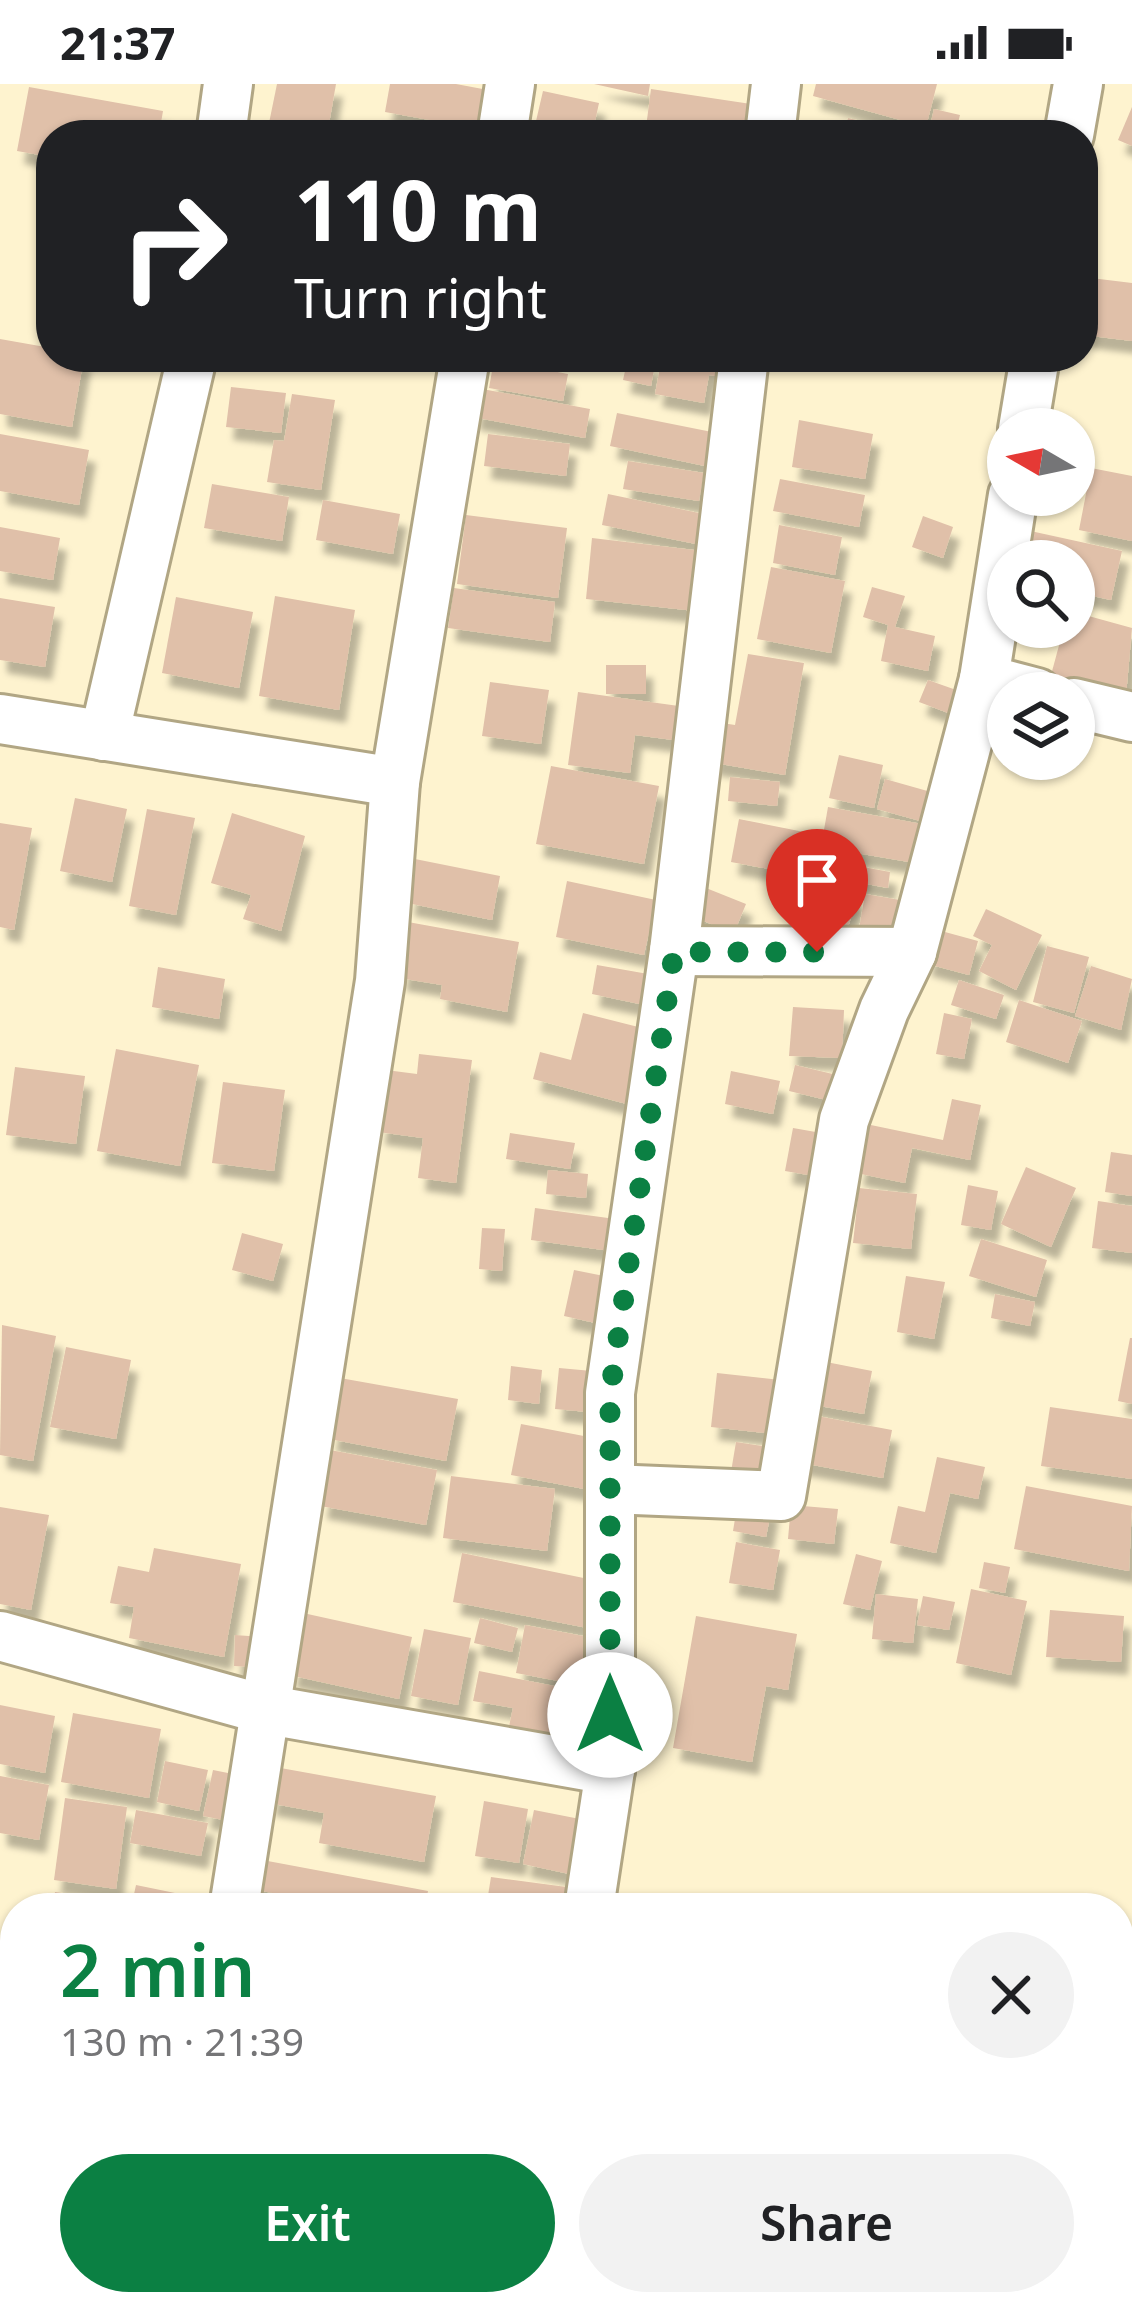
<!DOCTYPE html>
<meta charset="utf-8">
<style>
body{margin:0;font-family:"Noto Sans",sans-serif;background:#f2f2f2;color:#202124;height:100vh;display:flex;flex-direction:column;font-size:45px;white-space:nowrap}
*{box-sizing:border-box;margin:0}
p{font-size:39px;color:#757577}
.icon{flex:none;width:66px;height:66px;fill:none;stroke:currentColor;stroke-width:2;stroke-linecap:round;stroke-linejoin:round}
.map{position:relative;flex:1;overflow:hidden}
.details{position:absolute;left:0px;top:1809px;width:1134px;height:423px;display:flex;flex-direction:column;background:#fff;border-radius:48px 48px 0 0;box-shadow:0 3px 9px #0004}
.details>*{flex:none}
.guide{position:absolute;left:36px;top:36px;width:1062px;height:252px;border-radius:48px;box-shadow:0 3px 9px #0004;background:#202124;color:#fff;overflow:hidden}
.needle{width:78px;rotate:279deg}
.tools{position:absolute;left:987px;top:324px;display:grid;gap:24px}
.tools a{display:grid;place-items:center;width:108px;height:108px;border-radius:50%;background:#fff;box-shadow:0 3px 9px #0004;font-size:60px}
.pin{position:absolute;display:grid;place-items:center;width:102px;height:102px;color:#fff;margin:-123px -51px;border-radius:50% 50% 50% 0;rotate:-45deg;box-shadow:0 0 12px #0007}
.pin .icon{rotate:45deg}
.me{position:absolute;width:132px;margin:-66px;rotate:0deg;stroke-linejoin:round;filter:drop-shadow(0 0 9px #0008)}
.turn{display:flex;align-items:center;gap:42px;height:252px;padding:0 60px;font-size:54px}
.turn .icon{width:156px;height:156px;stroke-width:2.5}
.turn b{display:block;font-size:84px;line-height:102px}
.round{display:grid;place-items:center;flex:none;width:126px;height:126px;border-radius:63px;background:#f2f2f2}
.summary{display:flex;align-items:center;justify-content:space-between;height:204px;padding:0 60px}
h1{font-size:72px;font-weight:600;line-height:90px;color:#0b8043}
.primary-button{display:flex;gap:24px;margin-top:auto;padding:24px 60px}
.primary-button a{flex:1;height:138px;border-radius:72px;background:#0b8043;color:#fff;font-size:48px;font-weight:600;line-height:138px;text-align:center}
.primary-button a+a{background:#f2f2f2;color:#202124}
.status{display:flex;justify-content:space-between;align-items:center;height:84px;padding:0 60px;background:#fff;direction:ltr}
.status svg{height:33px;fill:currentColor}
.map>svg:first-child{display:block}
.building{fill:#e0c0a9;filter:url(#shadow)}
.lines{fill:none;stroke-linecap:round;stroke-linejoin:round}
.street-casing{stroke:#b1a684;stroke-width:54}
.street{stroke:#fff;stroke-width:48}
.route{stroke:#0b8043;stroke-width:21;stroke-dasharray:0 37.8}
</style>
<div class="status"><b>21:37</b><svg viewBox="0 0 49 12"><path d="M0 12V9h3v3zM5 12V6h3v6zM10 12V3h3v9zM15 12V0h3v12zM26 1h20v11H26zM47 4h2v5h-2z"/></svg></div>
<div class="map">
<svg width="1132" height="2231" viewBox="0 0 1132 2231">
<defs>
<filter id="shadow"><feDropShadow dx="7" dy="13" stdDeviation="3" flood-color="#0004"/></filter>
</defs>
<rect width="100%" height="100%" fill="#fef3cf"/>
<g class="building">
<path d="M277,0H336L327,51L268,44Z"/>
<path d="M390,0H456L504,9L497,48L385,28Z"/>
<path d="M594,0H650L648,12Z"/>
<path d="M816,0H937L926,43L813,12Z"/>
<path d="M29,3L163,27L159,51H51V73L17,67Z"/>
<path d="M651,5L751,20L747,51H645Z"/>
<path d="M543,7L599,19L592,51L533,50Z"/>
<path d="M1132,23V62L1118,56Z"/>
<path d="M934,25L960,31L955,51H928Z"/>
<path d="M848,34L911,49V51H844Z"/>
<path d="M1083,193L1132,199V257L1083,251Z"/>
<path d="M0,255L51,264V273H84L72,343L0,330Z"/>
<path d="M662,273H731L727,294L709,291L704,319L655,310Z"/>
<path d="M628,274L655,280L651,302L623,296Z"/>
<path d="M494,276L568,290L563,317L489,304Z"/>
<path d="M231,303L286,309L281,349L226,343Z"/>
<path d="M477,304L590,325L585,354L472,333Z"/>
<path d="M292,310L335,316L321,406L267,398L274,356L284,357Z"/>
<path d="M617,329L712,348L705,382L610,362Z"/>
<path d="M799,336L873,350L865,395L792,383Z"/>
<path d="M0,350L89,366L79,421L0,407Z"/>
<path d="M488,350L570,360L566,392L484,382Z"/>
<path d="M628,377L704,389L699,417L623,405Z"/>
<path d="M1091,384L1132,392V457L1079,446Z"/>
<path d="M780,395L865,411L859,443L773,427Z"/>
<path d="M212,400L289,413L282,457L204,444Z"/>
<path d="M608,410L718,433L711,463L602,441Z"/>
<path d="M323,416L400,430L393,470L316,456Z"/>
<path d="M466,431L567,444L558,514L457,500Z"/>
<path d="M923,432L953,443L943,474L912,463Z"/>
<path d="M779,441L842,453L835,491L773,479Z"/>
<path d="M0,443L60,454L53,496L0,487Z"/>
<path d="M1026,446L1122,467L1111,516L1074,508V477H1019Z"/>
<path d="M592,454L711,468L704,528L586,515Z"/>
<path d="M771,483L845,497L831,569L757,555Z"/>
<path d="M872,503L905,512L895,543L935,552L928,587L881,577L888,541L863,533Z"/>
<path d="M454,504L555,518L550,558L448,544Z"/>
<path d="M275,512L355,526L339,626L259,612Z"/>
<path d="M176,513L253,528L239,604L162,589Z"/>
<path d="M0,514L55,523L45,583L0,576Z"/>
<path d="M1074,528L1132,544L1126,612L1051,591L1064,543H1074Z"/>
<path d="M748,570L804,579L785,691L709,678L716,638L735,641Z"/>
<rect x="606" y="581" width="40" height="29"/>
<path d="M928,596L959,607L951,630L919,618Z"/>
<path d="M490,598L549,606L541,660L482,652Z"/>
<path d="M578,608L686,623L681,657L635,651L630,689L568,681Z"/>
<path d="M839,671L883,681L874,724L829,714Z"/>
<path d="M551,682L659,702L644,780L536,760Z"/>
<path d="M730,693L780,698L777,722L728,717Z"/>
<path d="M885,695L931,708L924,738L877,725Z"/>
<path d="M75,714L127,725L112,798L60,787Z"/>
<path d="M828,723L922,740L915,779L821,763Z"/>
<path d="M147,725L195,734L176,831L129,822Z"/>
<path d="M232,729L305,752L281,847L243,835L251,811L211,799Z"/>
<path d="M739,735L804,748L796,790L731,778Z"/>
<path d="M0,739L32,744L14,846L0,843Z"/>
<path d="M810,773L890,788L888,804L807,789Z"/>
<path d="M415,775L500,792L492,836L407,819Z"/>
<path d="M567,797L656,816L644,871L556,853Z"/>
<path d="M696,800L746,820L734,849L683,829Z"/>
<path d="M814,800L858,813L848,843L806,830Z"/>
<path d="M865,810L900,816L895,852L859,845Z"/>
<path d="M986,825L1042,851L1016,906L979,887L992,861L973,852Z"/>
<path d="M408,838L519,858L507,928L440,915L442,901L399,894Z"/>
<path d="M934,845L978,857L969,891L924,879Z"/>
<path d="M1047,862L1089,873L1074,929L1033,918Z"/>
<path d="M597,881L654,891L649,922L592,910Z"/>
<path d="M1091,882L1132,895L1121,946L1075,932Z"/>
<path d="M158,883L225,895L219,935L152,923Z"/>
<path d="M959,896L1004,911L996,935L951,921Z"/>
<path d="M1019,916L1082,937L1068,979L1006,958Z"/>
<path d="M793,923L844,926L842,974L789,972Z"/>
<path d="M583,929L658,948L638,1023L533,995L540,968L571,976Z"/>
<path d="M944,929L972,935L964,975L936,970Z"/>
<path d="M116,965L199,981L180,1082L97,1067Z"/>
<path d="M419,970L472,976L456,1099L418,1094L423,1054L378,1048L386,986L417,990Z"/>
<path d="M795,981L841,992L835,1018L789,1007Z"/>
<path d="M15,983L85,992L76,1060L6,1051Z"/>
<path d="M731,987L780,997L773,1030L725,1020Z"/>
<path d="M223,998L285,1006L274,1087L212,1079Z"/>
<path d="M952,1015L981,1021L970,1076L912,1064L905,1099L856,1089L866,1040L943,1056Z"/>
<path d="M793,1044L827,1050L820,1093L785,1087Z"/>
<path d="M510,1049L575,1059L570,1085L506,1075Z"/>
<path d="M1111,1068L1132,1071V1112L1105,1108Z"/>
<path d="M1026,1083L1076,1104L1051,1163L1001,1140Z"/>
<path d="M548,1086L588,1090L586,1114L546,1110Z"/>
<path d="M968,1101L998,1107L991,1146L961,1141Z"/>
<path d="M859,1104L917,1110L911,1165L853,1159Z"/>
<path d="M1098,1117L1132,1122V1169L1092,1164Z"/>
<path d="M535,1124L630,1137L625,1169L531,1156Z"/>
<path d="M482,1144L505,1145L502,1187L479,1185Z"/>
<path d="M242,1149L283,1160L273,1197L232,1186Z"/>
<path d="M981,1155L1047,1176L1036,1213L969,1192Z"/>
<path d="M574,1186L619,1195L609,1242L564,1232Z"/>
<path d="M906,1192L945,1198L934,1255L897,1248Z"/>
<path d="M995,1210L1035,1218L1030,1242L991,1234Z"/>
<path d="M2,1241L56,1252L33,1377L0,1371Z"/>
<path d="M1130,1254H1132V1320L1118,1317Z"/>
<path d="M66,1263L131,1276L116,1355L50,1343Z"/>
<path d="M811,1275L872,1287L864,1330L803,1319Z"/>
<path d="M511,1282L542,1286L539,1320L508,1316Z"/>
<path d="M559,1284L603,1288L599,1329L555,1325Z"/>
<path d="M717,1289L789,1297L782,1351L711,1343Z"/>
<path d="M340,1294L458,1315L446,1377L329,1355Z"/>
<path d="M1050,1323L1132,1335V1395L1041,1382Z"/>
<path d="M801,1329L892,1346L883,1394L791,1377Z"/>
<path d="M521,1340L610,1357L600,1408L511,1391Z"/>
<path d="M736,1358L782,1365L777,1395L731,1388Z"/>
<path d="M330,1366L437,1386L426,1441L320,1422Z"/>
<path d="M937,1373L985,1383L978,1415L950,1409L936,1469L890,1459L898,1422L925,1428Z"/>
<path d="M451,1392L555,1405L547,1467L443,1454Z"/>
<path d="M1026,1402L1132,1422L1129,1487L1014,1465Z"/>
<path d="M738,1417L772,1423L766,1453L733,1447Z"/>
<path d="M791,1421L838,1425L834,1460L788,1455Z"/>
<path d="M0,1423L49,1431L31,1526L0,1520Z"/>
<path d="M736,1458L780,1466L773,1506L729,1499Z"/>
<path d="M154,1464L241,1480L224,1573L129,1554L134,1523L110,1519L118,1482L149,1488Z"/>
<path d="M462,1469L608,1499L598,1546L453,1518Z"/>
<path d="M856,1470L882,1477L870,1526L843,1520Z"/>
<path d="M984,1478L1010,1483L1005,1509L979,1504Z"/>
<path d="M971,1505L1027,1517L1011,1591L956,1579Z"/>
<path d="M876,1510L918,1515L913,1559L872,1555Z"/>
<path d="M923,1512L955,1518L949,1546L917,1541Z"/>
<path d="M1050,1526L1124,1532L1121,1578L1046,1573Z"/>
<path d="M303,1529L412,1553L399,1615L289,1591Z"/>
<path d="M696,1532L797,1550L788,1606L766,1602L752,1678L673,1664Z"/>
<path d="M480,1534L518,1544L512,1568L474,1559Z"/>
<path d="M525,1541L599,1555L590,1603L516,1589Z"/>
<path d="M424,1545L471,1554L458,1621L411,1612Z"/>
<path d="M235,1551L263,1553L261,1584L234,1582Z"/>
<path d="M479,1587L590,1609L578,1671L506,1656L513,1624L473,1617Z"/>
<path d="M0,1621L55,1632L45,1689L0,1680Z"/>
<path d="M73,1629L161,1645L149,1714L61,1698Z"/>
<path d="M165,1677L208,1686L199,1727L157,1718Z"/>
<path d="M275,1683L436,1712L424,1778L319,1759L324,1729L268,1719Z"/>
<path d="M213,1686L243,1692L234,1738L203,1732Z"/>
<path d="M0,1692L49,1701L39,1756L0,1749Z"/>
<path d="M65,1714L127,1723L116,1805L54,1796Z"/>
<path d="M484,1717L528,1725L519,1779L475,1772Z"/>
<path d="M136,1726L208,1739L201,1772L130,1759Z"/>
<path d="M534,1726L585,1736L574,1791L523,1780Z"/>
<path d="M257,1775L428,1807L425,1824H355L251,1805Z"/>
<path d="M491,1793L574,1804L571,1824H486Z"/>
<path d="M136,1801L209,1816L207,1824H131Z"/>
<path d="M55,1808L113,1816L112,1824H53Z"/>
<path d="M915,1811L975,1822L974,1824H913Z"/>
<path d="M0,1898L15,1901V1963L0,1960Z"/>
<path d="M1119,1905L1132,1908V1992L1119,1989Z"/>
<path d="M1119,2037L1132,2039V2120L1119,2119Z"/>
<path d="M0,2117L15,2122V2196L0,2191Z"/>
<path d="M197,2217H290L288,2231H195Z"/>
<path d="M355,2217H481L480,2231H442Z"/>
<path d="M782,2217H883L880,2231H779Z"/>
<path d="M896,2217H999L997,2231H894Z"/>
<path d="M1061,2217H1096L1124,2222L1122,2231H1058Z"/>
</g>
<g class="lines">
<g class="street-casing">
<g id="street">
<path d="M221,51L228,0"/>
<path d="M502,51L510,0"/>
<path d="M770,51L776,0"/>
<path d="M1069,51L1078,0"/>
<path d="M1023,345L1035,273"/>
<path d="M1013,411L984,595L1037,609"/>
<path d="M1074,619L1132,633"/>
<path d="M0,635L395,698"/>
<path d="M104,652L192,273"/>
<path d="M674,867L912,868"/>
<path d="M610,1405L781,1412L844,1036L884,926L912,868L984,595"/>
<path d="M0,1552L263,1625L610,1686"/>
<path d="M234,1824L380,897L395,698L465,273"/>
<path d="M589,1824L610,1686V1309L674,867L744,273"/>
<path d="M174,2231L176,2217"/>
<path d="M528,2231L530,2217"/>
</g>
</g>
<use href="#street" class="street"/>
</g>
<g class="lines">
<path class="route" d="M610,1631V1310L674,868H817"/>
</g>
</svg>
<div class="tools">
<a><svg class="needle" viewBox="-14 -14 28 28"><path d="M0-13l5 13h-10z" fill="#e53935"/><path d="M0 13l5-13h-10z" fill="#757577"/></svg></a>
<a><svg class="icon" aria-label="search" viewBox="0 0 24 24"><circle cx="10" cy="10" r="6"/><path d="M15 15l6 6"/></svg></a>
<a><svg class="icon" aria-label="layers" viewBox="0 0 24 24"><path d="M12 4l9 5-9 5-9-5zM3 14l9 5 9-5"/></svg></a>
</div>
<div class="pin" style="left:817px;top:868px;background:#d93025"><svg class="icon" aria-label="arrive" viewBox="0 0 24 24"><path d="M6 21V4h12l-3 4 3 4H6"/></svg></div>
<svg class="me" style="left:610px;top:1631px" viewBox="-20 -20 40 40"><circle r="19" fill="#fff"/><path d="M0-13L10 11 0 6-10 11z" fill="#0b8043"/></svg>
<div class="guide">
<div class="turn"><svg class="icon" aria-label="right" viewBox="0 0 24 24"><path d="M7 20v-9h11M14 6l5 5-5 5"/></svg><div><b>110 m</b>Turn right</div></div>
</div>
<section class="details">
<div class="summary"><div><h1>2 min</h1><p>130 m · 21:39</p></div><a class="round"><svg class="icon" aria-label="close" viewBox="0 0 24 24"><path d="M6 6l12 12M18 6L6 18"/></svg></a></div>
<div class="primary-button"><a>Exit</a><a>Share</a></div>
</section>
</div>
